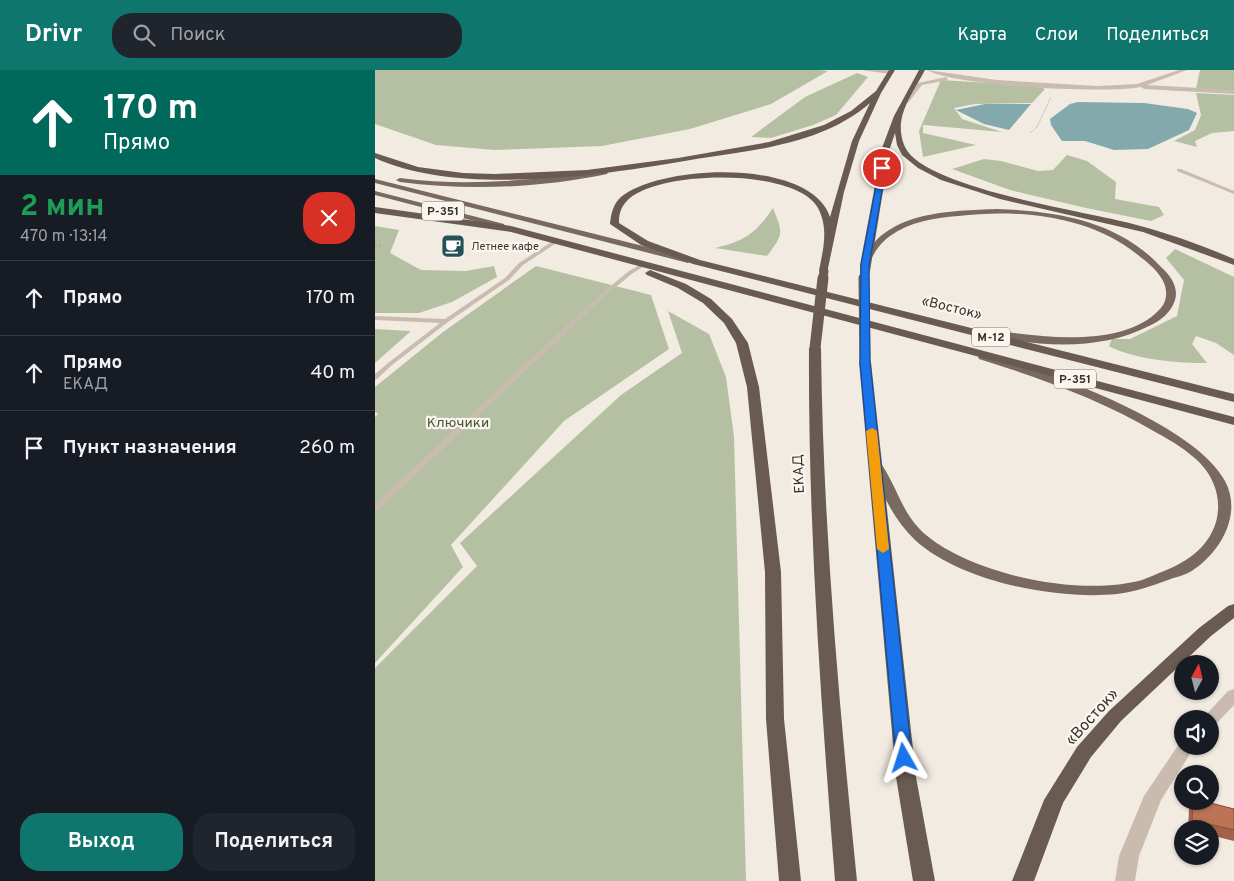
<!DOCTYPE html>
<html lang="ru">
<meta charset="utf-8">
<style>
body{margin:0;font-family:Overpass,sans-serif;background:#20242c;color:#f1f3f6;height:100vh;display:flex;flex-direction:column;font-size:19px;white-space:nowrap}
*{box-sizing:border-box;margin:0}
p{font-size:16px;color:#9ea1a6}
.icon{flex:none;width:28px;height:28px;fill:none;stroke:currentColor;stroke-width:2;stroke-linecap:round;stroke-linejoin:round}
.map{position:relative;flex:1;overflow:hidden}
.side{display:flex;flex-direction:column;background:#171b24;width:375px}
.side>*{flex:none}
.guide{background:#00695c;color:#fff;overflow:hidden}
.needle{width:32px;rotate:7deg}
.controls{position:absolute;left:799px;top:585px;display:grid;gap:10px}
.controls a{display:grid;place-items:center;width:45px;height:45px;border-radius:50%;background:#171b24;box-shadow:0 1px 4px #0004;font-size:25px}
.pin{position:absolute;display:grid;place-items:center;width:42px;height:42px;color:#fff;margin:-21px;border:2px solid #fff;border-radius:50%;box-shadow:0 1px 5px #0007}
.me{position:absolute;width:55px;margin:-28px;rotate:354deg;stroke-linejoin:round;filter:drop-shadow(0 0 4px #0008)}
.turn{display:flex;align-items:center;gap:18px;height:105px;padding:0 20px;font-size:22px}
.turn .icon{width:65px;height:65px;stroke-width:2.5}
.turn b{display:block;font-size:35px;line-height:42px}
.round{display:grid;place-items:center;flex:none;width:52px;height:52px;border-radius:20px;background:#20242c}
.overview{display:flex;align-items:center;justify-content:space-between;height:85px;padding:0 20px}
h1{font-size:30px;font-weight:700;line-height:38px;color:#1e9e55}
.cta{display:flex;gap:10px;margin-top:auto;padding:10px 20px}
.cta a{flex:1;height:58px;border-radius:20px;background:#0f766e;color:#fff;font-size:20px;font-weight:700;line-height:58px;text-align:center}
.cta a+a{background:#20242c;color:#f1f3f6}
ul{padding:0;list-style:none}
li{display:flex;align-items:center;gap:15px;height:75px;padding:0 20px;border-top:1px solid #363941}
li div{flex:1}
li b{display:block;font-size:19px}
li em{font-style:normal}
header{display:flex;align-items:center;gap:30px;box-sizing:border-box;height:70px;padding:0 25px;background:#0f766e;color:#fff}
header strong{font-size:24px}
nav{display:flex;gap:28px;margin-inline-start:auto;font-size:18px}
.search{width:350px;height:45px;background:#20242c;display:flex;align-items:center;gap:12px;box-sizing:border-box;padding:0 18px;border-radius:20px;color:#9ea1a6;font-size:19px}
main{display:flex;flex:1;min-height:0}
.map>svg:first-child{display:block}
.green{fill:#b5c0a3}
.water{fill:#83a9ad}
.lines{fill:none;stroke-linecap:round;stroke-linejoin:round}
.path-far1{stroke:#b5a699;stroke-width:1;stroke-dasharray:1 1;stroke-linecap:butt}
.path{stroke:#b5a699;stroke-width:2;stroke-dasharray:2 2;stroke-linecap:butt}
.service{fill:#c9bcae;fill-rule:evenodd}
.minor{fill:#c9bcae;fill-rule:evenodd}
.primary{fill:#79695f;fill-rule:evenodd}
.trunk{fill:#695a52;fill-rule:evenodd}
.trunk-bridge-far1{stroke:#695a52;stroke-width:9}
.trunk-bridge{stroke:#695a52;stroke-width:11}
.wall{fill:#a2634a}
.building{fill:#bc7356;stroke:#84503c}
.route{fill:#1a73e8;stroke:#114b97}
.slow{fill:#f59e0b}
.labels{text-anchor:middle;stroke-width:4.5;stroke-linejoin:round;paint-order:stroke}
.far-poi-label{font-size:11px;fill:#39312c;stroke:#faf5ee;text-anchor:start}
.shield{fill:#faf5ee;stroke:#736c66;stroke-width:1}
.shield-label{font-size:12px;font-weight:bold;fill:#39312c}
.street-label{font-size:14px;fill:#39312c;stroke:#faf5ee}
.park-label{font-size:14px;fill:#475532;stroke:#faf5ee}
.near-street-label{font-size:16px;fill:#39312c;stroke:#faf5ee}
</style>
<header>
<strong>Drivr</strong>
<div class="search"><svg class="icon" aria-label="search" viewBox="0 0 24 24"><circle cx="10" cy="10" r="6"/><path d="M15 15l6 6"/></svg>Поиск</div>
<nav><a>Карта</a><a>Слои</a><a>Поделиться</a></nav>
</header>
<main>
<section class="side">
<div class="guide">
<div class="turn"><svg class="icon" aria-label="ahead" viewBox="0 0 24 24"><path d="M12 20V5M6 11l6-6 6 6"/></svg><div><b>170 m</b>Прямо</div></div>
</div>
<div class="overview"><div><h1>2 мин</h1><p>470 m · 13:14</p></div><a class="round" style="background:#d93025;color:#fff"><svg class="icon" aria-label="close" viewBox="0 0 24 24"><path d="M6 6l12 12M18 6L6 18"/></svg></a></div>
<ul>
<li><svg class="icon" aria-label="ahead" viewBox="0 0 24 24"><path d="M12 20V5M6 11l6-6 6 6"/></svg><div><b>Прямо</b></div><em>170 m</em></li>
<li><svg class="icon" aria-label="ahead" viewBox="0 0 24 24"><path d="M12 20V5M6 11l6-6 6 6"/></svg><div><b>Прямо</b><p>ЕКАД</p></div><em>40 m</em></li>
<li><svg class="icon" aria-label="arrive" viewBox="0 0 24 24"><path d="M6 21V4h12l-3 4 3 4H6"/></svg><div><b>Пункт назначения</b></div><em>260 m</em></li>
</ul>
<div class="cta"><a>Выход</a><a>Поделиться</a></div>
</section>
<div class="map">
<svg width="859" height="811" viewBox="0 0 859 811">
<rect width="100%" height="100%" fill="#f2ebe2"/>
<g class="green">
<path d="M0,0H444L453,1L396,34L315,59L227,76L119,80L61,75L0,54Z"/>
<path d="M825,0H859V21L821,19Z"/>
<path d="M482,3L493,7L461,45L438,55L396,68L376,67L430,27Z"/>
<path d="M566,10L663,16L670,19L657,33L600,34L579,38L587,49L627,62L548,55V63L601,75L548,87L544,61Z"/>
<path d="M821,23L859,25V61L837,63L820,71L822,77L799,71L820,60L826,45Z"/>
<path d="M692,85L712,91L741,112L740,129L784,137L789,145L776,151L711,138L635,120L577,99L609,89L626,91L663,101L678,100Z"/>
<path d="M398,138C408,164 409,163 392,186L340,178C370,171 381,163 398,138Z"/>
<path d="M0,156L24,160L15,183L46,200L91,201L119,196L122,207L77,232L44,243H0Z"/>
<path d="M800,179L859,207V285L841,273L821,266L817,274L832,293C806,294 757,289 734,276L737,269H755L802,246L809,210L791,188Z"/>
<path d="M161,196L276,225L294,279L189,351L76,475L88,497L0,593V347L3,344L0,342V317L68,262Z"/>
<path d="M293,241L334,264L351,307L359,367L371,811H0V598L102,496L85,473L246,325L307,283Z"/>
<path d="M0,259L36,261L0,293Z"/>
</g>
<g class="water">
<path d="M703,32L769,33L813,39L822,43L814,60L773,79L739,80L710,71H687L676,55L675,49L695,34Z"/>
<path d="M610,34H656L634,60L609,54L581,40Z"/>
</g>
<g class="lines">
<path class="path-far1" d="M655,63L662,57L676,27"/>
<path class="path" d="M0,176L8,175"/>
<g class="service">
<path d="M802,99H806L859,121V124L802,101Z"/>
<path d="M181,169L184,171L183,172L148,195L134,210L73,252L17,295L2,309L0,310V304L13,293L65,253L0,250V246L70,249L130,208L144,193Z"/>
<path d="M268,193L273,194L258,203L231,225L3,440H0V434L227,223L254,201Z"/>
</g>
<g class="minor">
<path d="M486,0H511L519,2L516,4Z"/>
<path d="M552,0L622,10L722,16L762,14L804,0H812L772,15L859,20V24L769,19L766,17C734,24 578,16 552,0Z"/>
<path d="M571,7L573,10L547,15L533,33L528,32L543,13Z"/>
<path d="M859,619V635L841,654L835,656V649H827L853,621Z"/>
<path d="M806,671H808V676H820L786,730L764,786L760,811H740L744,786L769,726Z"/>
</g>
<g class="primary">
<path d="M229,100L233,102L232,104C164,118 93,121 25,112L21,110L25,108C94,117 161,110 229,100Z"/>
<path d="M0,109L316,188L317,190L313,193L0,113Z"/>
<path d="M0,121L129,154L130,156L126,158L0,125Z"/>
<path d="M622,139C682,141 744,151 786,197C795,205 804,217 800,230C796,243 785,251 774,256C722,283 654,276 598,262V258L602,257C651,266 746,281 784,240C793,232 793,219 787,209C781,199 772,192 763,185C713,145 644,139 583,146C559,148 534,152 515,166C504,174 500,182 494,193L487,191C510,141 574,141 622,139Z"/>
<path d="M608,284C670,299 820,354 850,411C857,424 858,439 854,452C849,472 832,492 815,502C808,506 800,507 793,510C776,516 760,522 742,524C681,530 586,512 540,470C519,450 507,424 497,398L499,395H507C523,419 528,446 551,465C599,505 706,527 767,510C773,508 779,505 784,503C809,494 833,479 841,452C847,430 840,409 825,393C813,381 797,371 782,363C727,330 665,308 604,289L603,287Z"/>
</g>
<g class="trunk">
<path d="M514,0H520L506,23L484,71L469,122L452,203H446L444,201C448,179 454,159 443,138C421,97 278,100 251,132C245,139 244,145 244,153L273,171L325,190L859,324V332L318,194L266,175L235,154C236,144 238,134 246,127C286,94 436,88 455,147L477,71L495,33C448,74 380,80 321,89C231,105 85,127 0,88V83L43,97L88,103L120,104L212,100L303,88L394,72L449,55L476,41L501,21Z"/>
<path d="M544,0H550C537,25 517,48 530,77C549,118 713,142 758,154C793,163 826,175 859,189V195L768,162L625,129L566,110L543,98L527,85L522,75L520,63L515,78L494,207L493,209H485V195L507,78L519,46Z"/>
<path d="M0,137L136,156L859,347V355L136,162L0,143Z"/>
<path d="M275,200L311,214L336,229L357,249L373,273L384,317L406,502L409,649L426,811H404L391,649L390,502L372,317L361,273L349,253L328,233L303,218L272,205L270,203Z"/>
<path d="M440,275L446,278C448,456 464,634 482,811H460C446,633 433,456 434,278Z"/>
<path d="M490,289L496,292L541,707L560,811H538L521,707L484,292Z"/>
<path d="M859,534V548L836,566L746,651L716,687L688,733L659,811H637L669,730L702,677L734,641L824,558L853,536Z"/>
</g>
<g class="trunk-bridge-far1">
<path d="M489,207V209"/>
<path d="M448,209L449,201"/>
</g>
<g class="trunk-bridge">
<path d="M489,208L490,292"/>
<path d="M440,278L448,208"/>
</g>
</g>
<path class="wall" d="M817,731H828L859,739V771L835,765V759H813L814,739Z"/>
<path class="building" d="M818,731H828L859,739V760L817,750Z"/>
<path class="route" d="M505,96L511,98L494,195L495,292L537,688L535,693L529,695L524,693L521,688L485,292L486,195Z"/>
<path class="slow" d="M497,358L502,361L514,479L508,483L502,479L491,361Z"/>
<defs>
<g id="cafe-square" transform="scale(1.25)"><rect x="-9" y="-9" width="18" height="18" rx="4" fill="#245257" stroke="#faf5ee"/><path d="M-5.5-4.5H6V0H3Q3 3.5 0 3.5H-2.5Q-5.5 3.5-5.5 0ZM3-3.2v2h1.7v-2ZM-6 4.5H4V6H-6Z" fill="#fff"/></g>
</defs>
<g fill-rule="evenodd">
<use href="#cafe-square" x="78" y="176"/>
</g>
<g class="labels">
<g class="far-poi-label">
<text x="96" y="180">Летнее кафе</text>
</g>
<g class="shield">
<rect x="47" y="131.5" width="42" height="19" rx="4"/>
<rect x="597" y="257.5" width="38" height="19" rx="4"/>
<rect x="679" y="299.5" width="42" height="19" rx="4"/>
</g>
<g class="shield-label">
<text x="68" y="145">Р-351</text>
<text x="616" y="271">М-12</text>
<text x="700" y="313">Р-351</text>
</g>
<g class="street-label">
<text transform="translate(577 237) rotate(14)" y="5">«Восток»</text>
<text transform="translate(423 404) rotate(-93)" y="5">ЕКАД</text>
</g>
<g class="park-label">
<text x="83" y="357">Ключики</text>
</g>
<g class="near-street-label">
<text transform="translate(716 646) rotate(-48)" y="6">«Восток»</text>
</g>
</g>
</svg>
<div class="controls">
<a><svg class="needle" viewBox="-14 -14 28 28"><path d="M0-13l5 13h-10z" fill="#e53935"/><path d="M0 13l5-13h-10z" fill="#9ea1a6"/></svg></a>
<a><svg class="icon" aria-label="sound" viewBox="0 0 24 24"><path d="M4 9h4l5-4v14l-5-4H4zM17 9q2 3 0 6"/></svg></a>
<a><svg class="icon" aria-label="search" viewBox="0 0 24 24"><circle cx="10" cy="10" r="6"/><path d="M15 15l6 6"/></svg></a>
<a><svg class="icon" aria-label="layers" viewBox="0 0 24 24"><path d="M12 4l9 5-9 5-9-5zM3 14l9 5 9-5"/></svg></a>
</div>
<div class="pin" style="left:507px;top:98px;background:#d93025"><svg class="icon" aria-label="arrive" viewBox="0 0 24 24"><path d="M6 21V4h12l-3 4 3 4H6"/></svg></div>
<svg class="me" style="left:529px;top:688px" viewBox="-20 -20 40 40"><path d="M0-17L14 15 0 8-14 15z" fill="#1a73e8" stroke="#fff" stroke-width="4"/></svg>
</div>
</main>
